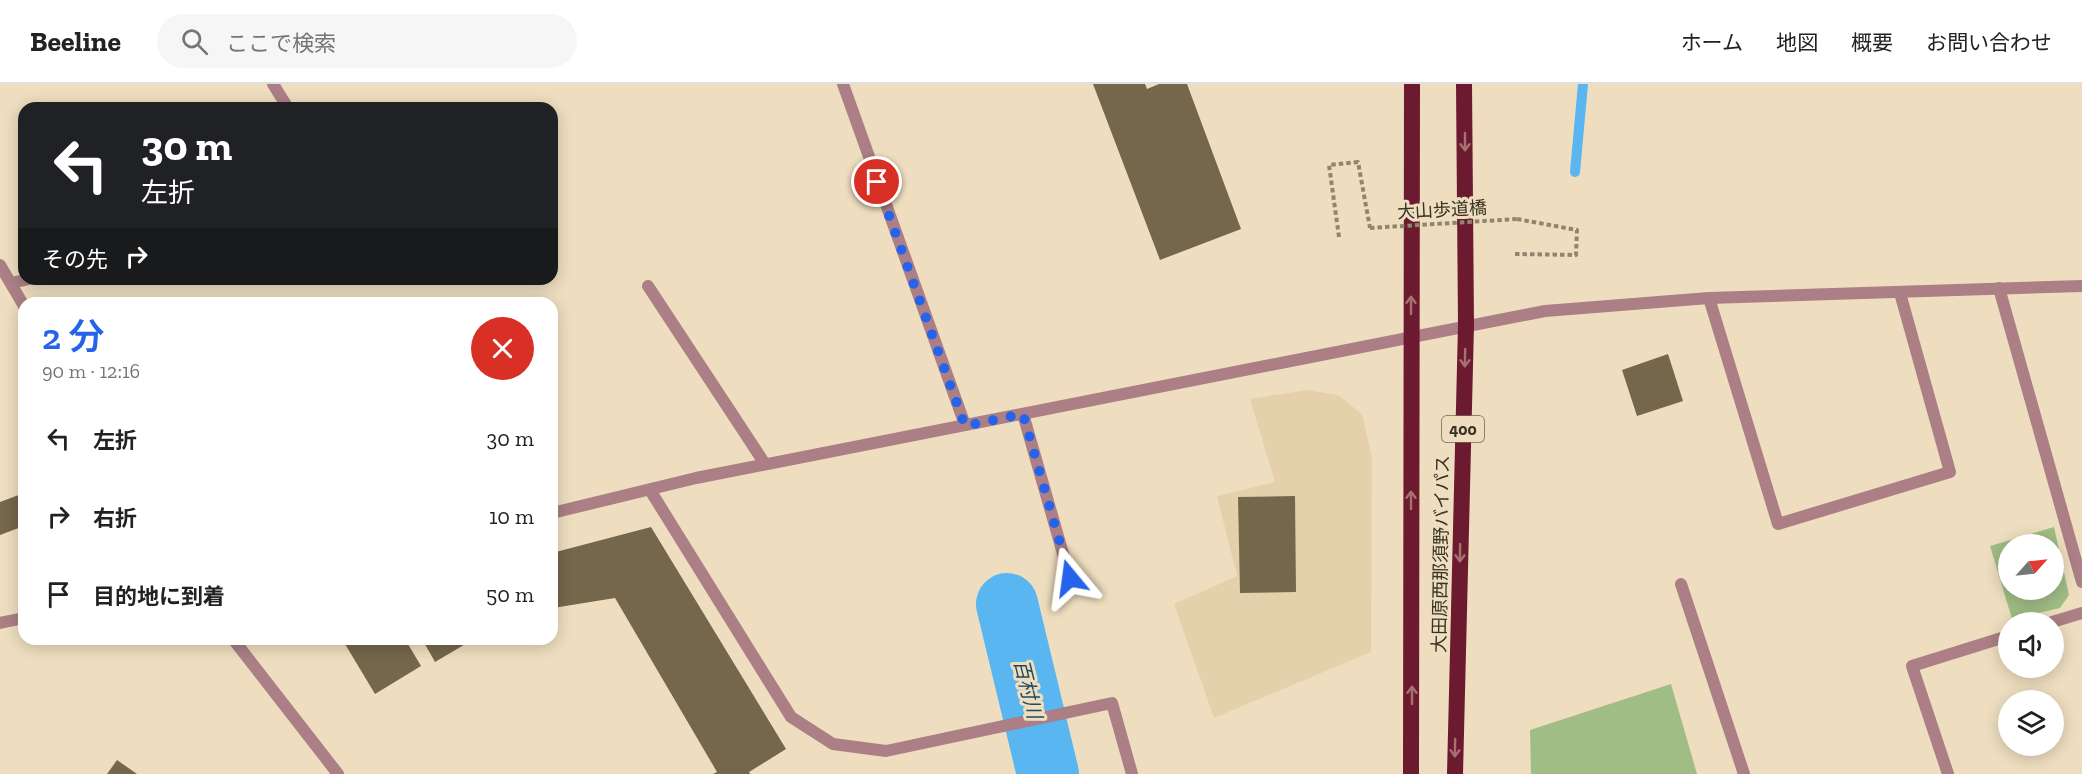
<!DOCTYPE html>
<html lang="ja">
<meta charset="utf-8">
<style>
body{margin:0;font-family:"Zilla Slab","Noto Sans JP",serif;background:#f6f6f6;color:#222;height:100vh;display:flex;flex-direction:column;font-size:22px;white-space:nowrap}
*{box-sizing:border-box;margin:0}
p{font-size:20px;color:#767676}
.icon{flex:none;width:33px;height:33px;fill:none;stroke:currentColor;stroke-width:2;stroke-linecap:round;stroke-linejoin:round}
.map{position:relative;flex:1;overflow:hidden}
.details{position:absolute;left:18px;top:213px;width:540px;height:348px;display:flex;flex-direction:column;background:#fff;border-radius:18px;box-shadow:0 3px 15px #0003}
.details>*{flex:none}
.hud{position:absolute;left:18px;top:18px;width:540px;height:183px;border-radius:18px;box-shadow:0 3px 15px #0003;background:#202124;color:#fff;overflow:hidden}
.needle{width:39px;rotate:63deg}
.buttons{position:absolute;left:1998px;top:450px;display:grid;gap:12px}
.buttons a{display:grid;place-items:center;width:66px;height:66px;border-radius:50%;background:#fff;box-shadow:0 3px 15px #0003;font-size:30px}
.pin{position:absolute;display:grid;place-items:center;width:51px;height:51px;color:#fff;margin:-26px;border:3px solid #fff;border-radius:50%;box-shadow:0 2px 6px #0007}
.me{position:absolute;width:66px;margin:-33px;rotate:344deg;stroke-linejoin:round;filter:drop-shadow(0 0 4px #0008)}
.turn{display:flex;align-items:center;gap:21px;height:126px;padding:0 24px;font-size:27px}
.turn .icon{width:78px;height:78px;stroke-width:2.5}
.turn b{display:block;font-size:42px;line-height:51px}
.then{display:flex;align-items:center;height:57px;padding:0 24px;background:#0003;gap:12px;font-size:22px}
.round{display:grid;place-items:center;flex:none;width:63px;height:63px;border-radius:32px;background:#f6f6f6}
.overview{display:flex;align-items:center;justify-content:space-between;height:102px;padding:0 24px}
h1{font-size:36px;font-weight:600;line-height:45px;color:#2563eb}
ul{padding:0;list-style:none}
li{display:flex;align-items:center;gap:18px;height:78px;padding:0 24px}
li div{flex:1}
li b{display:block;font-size:22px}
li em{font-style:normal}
header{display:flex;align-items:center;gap:36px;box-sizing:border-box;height:84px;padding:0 30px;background:#fff;border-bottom:2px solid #e0e0e0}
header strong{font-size:28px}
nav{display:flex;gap:33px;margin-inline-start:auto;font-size:21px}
.search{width:420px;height:54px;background:#f6f6f6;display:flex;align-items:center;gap:15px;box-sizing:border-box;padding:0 21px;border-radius:33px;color:#767676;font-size:22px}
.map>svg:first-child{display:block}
.built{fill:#e4d1ab}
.green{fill:#a0bd85;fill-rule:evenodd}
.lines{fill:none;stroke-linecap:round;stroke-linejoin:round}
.stream{stroke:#59b6f0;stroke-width:10}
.river{stroke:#59b6f0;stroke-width:62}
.building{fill:#75674b}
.path{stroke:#908670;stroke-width:4;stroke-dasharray:4.5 3;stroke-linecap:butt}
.minor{stroke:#ab7f85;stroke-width:12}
.tertiary{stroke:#ab7f85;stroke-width:12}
.trunk{stroke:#6c1a30;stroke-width:16}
.path-bridge{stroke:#908670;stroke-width:4;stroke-dasharray:4.5 3;stroke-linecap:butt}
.oneway{stroke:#a67270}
.route{stroke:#2563eb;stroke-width:10;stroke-dasharray:0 18}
.labels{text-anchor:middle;stroke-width:6;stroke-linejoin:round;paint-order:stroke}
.shield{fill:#eedebf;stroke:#6f6653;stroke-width:1.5}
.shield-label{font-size:16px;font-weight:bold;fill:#383225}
.street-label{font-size:18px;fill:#383225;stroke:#eedebf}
.water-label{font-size:20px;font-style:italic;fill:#224962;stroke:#eedebf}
</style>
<header>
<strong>Beeline</strong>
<div class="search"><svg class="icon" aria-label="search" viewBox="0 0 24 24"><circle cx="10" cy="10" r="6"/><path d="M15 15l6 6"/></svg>ここで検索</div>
<nav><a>ホーム</a><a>地図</a><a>概要</a><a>お問い合わせ</a></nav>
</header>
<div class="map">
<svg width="2082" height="690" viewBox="0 0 2082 690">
<rect width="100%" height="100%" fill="#eedebf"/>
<path class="built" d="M1307,306L1338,311L1362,330L1372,374L1371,568L1214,634L1174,520L1237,492L1217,412L1275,398L1250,315Z"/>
<g class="green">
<path d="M2054,443L2069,511L2060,524L2012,535L1990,462ZM2008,460H2054V506H2008Z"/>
<path d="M1671,600L1697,690H1531L1530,646Z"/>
</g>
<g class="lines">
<path class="stream" d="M1575,88L1583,0"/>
<path class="river" d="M1007,520L1048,690"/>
</g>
<g class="building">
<path d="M1093,0H1145L1147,5L1159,0H1187L1241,145L1160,176Z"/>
<path d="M1668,270L1683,317L1637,332L1622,286Z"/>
<path d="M24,409V442L0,451V418Z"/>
<path d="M1295,412L1296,508L1240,509L1238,413Z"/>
<path d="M651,443L786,665L749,688L750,690H713L717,688L615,514L553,524L552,469Z"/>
<path d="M342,555H405L421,582L375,610Z"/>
<path d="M422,555H474L435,578Z"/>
<path d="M117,676L137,690H107Z"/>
</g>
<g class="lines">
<g class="path">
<path d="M1339,153L1329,81L1358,78L1370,144"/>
<path d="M1515,170L1576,171L1577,146L1517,135"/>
</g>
<g class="minor">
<path d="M273,0L288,24"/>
<path d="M843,0L965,341"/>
<path d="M11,199L29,195"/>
<path d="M648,202L765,380"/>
<path d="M1999,204L2082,498"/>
<path d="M1709,214L1778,440L1950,388L1900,209"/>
<path d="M1023,330L1070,494"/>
<path d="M650,406L791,633L833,660L886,667L1112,619L1132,690"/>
<path d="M1681,500L1744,690"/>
<path d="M2052,538L2082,529"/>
<path d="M1948,690L1912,582L2008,552"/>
</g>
<g class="tertiary">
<path d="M0,181L24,222"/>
<path d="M552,429L696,394L1545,227L1709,214L2082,202"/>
<path d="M0,539L24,534"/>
<path d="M233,555L338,690"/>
</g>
<g class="trunk">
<path d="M1411,690L1412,0"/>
<path d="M1455,690L1466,241L1464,0"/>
</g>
<path class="path-bridge" d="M1370,144L1517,135"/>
</g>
<defs><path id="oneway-shaft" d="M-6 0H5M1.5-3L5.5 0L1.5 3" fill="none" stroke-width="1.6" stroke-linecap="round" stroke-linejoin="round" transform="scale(1.5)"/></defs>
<g class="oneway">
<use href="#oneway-shaft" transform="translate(1465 58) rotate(90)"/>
<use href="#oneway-shaft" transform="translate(1411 221) rotate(-90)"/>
<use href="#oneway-shaft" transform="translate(1465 274) rotate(91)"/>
<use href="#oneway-shaft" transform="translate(1411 416) rotate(-90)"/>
<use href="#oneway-shaft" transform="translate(1460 469) rotate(91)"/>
<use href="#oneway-shaft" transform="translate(1412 611) rotate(-90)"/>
<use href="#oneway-shaft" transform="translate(1455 664) rotate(91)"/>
</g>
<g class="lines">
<path class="route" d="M877,98L965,342L1023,330L1070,494"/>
</g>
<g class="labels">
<rect class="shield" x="1442" y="332" width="42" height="26" rx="4.5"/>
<g class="shield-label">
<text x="1463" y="351">400</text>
</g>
<g class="street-label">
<text transform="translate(1442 126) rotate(-3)" y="6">大山歩道橋</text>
<text transform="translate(1441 470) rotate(-89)" y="6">大田原西那須野バイパス</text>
</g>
<g class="water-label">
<text transform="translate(1028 605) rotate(76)" y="7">百村川</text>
</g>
</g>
</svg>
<div class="buttons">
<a><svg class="needle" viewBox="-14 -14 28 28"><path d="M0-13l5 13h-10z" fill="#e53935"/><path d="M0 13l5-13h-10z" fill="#767676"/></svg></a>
<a><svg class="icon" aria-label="sound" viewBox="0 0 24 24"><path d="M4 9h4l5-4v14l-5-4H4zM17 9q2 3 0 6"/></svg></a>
<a><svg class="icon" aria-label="layers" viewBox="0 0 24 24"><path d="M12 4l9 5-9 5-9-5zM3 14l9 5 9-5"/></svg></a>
</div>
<div class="pin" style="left:877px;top:98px;background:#d93025"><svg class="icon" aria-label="arrive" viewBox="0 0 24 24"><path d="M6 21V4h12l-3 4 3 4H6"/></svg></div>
<svg class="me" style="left:1070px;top:494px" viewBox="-20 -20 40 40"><path d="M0-17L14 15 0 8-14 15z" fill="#2563eb" stroke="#fff" stroke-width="4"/></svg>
<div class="hud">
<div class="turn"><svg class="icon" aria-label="left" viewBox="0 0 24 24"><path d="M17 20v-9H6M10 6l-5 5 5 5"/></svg><div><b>30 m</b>左折</div></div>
<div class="then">その先<svg class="icon" aria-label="right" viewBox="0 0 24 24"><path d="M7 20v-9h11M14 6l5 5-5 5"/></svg></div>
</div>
<section class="details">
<div class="overview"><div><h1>2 分</h1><p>90 m · 12:16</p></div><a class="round" style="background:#d93025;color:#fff"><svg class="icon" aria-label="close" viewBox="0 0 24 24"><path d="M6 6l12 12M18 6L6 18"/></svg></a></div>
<ul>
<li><svg class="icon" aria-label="left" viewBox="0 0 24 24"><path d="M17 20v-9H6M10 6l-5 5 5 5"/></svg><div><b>左折</b></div><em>30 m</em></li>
<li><svg class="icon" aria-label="right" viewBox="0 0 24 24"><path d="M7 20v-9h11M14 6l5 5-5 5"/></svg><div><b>右折</b></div><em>10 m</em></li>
<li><svg class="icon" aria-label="arrive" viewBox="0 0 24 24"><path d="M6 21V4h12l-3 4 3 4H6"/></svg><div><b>目的地に到着</b></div><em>50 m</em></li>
</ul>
</section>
</div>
